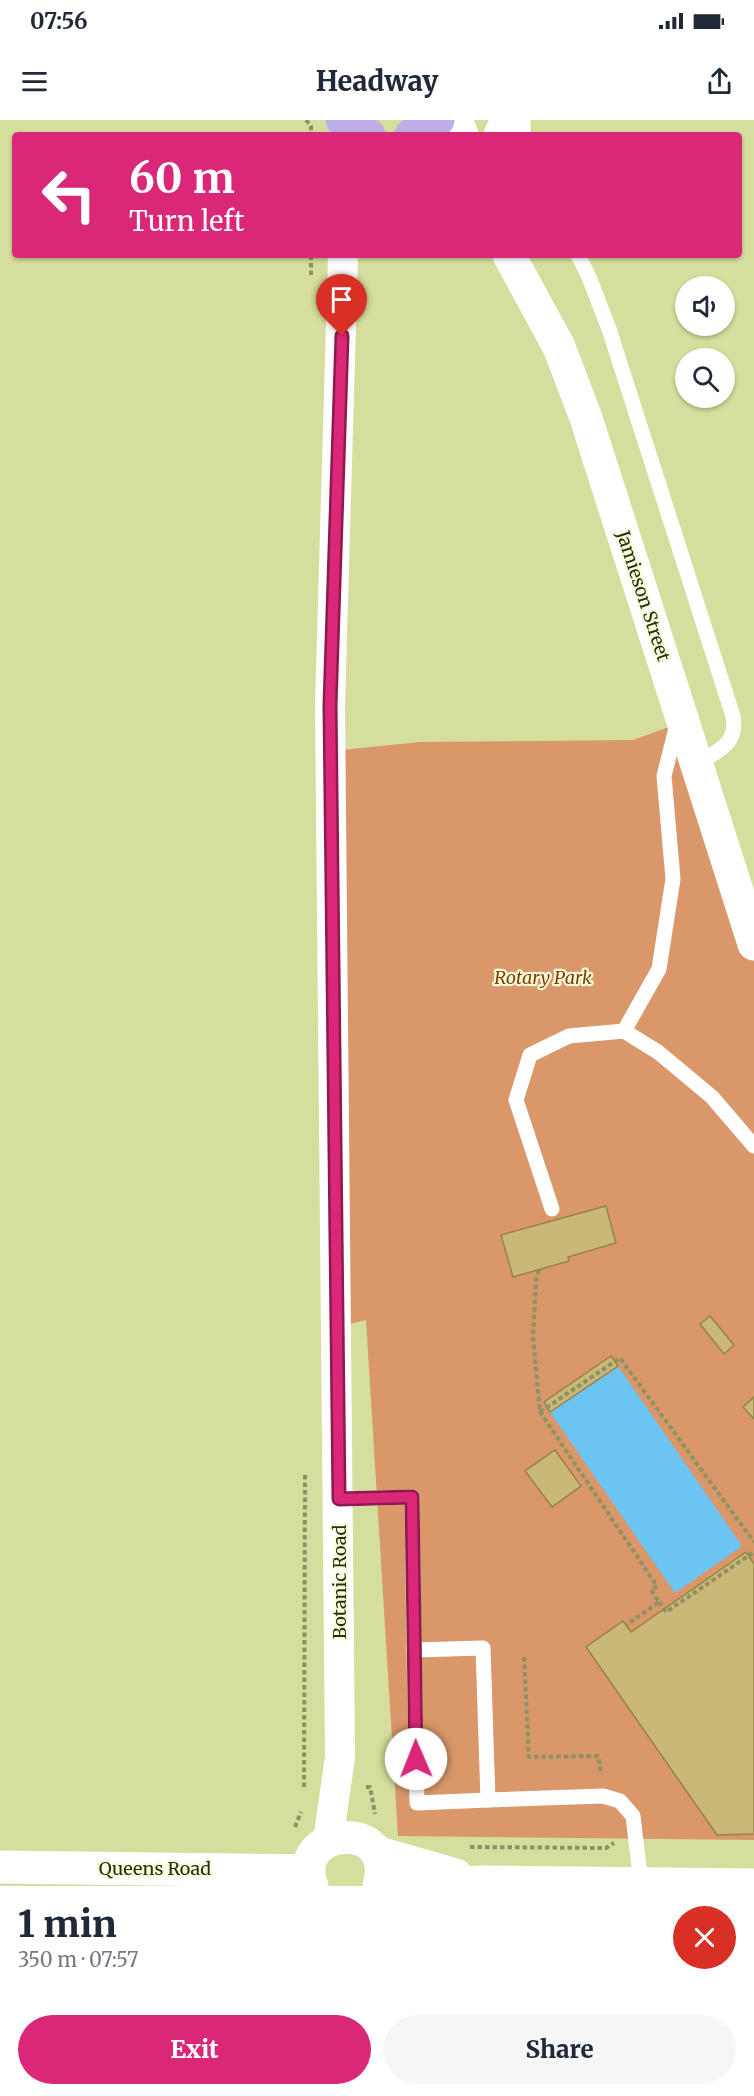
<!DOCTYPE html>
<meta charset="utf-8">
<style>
body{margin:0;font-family:Merriweather,serif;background:#f6f6f7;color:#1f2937;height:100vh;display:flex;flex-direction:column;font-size:22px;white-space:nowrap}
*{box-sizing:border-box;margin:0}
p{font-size:20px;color:#747a83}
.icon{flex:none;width:33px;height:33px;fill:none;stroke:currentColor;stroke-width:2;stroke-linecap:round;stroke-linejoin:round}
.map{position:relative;height:1766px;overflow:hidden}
.side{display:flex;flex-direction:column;background:#fff;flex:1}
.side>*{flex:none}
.hud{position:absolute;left:12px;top:12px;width:730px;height:126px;border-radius:6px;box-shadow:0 2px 4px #0004;background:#db2777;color:#fff;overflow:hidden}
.fabs{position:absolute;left:675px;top:156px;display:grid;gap:12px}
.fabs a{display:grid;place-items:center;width:60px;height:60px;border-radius:50%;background:#fff;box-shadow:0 2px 4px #0004;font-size:30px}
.pin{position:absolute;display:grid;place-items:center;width:51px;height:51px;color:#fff;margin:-62px -26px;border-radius:50% 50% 50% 0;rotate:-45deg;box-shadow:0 0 6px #0007}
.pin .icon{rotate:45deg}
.me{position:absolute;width:66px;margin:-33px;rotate:359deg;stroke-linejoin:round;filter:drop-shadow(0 0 4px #0008)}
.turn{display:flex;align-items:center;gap:21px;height:126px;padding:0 18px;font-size:27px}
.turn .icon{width:78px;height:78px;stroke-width:2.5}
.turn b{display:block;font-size:42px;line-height:51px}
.round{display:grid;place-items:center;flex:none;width:63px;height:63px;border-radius:32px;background:#f6f6f7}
.overview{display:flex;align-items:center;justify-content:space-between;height:102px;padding:0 18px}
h1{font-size:36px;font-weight:800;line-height:45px}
.primary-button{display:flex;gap:12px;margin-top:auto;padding:12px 18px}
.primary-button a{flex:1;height:69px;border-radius:36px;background:#db2777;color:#fff;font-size:24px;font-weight:800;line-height:69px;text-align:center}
.primary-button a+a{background:#f6f6f7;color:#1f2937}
.status{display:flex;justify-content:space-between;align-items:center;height:42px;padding:0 30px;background:#fff;direction:ltr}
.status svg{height:16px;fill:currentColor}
header{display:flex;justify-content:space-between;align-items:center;height:78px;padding:0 18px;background:#fff;font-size:27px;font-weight:800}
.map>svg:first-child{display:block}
.green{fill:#d9976a}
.water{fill:#6cc4f3}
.building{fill:#c9b877;stroke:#958445;stroke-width:1.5}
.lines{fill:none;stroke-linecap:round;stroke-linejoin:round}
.path{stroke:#8c9261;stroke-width:4;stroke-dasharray:4.5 3;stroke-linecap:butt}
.service{stroke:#fff;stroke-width:15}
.minor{stroke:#fff;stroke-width:30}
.tertiary{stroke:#fff;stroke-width:33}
.primary{stroke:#beafe9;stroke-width:33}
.route-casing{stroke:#8e194d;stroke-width:15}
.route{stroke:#db2777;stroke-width:10}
.labels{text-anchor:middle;stroke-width:4.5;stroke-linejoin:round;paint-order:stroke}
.street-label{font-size:18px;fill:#2a2d12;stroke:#f7fcdb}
.park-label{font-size:18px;font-style:italic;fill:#7f3e00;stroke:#f7fcdb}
</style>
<div class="status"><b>07:56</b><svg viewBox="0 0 49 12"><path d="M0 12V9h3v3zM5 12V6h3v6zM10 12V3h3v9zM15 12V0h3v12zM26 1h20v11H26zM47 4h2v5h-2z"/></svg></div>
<header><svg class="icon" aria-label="menu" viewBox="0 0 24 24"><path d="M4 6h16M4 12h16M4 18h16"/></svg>Headway<svg class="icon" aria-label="share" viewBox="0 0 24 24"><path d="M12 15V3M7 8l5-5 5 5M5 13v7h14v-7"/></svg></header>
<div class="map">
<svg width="754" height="1766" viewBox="0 0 754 1766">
<rect width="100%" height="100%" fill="#d5de9c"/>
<path class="green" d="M683,602L754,825V1720L398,1716L366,1200L337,1207L331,631L420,622L633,620Z"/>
<path class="water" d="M618,1246L742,1426L675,1473L550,1292Z"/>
<g class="building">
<path d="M606,1086L616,1123L568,1137L569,1141L513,1157L501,1115Z"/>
<path d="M710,1196L734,1225L724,1234L700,1204Z"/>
<path d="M611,1236L618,1246L550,1292L544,1282Z"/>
<path d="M754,1277V1299L743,1287Z"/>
<path d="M555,1330L581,1366L552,1387L525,1351Z"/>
<path d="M746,1432L754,1444V1714L717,1715L586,1527L623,1501L631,1512Z"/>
</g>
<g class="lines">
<g class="path">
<path d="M306,0L311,6V15"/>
<path d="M311,155V135"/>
<path d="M539,1150L536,1161L533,1217L540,1292L657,1466L651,1470L659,1482L626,1505"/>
<path d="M540,1292L620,1238L754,1422"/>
<path d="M659,1482L666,1492L754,1432"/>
<path d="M524,1537L529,1637L598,1636L601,1654"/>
<path d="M304,1667L305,1354"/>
<path d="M366,1667H370L375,1694"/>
<path d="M295,1707L301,1692"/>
<path d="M470,1727L606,1728L614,1723"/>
</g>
<g class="service">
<path d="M523,0V15"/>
<path d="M578,135L589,157L609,209L733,596C738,625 718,630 697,644"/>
<path d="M624,911L658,932L712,977L754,1026"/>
<path d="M552,1089L516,980L530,935L569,916L624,911L659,849L673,759L664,656L677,604"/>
<path d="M339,1379L412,1377L414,1530L483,1528L488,1680L603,1676L620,1681L633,1696L641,1764"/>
<path d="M414,1530L417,1683L488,1680"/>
</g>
<path class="minor" d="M328,1721L340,1637L330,585L343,135"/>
<g class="tertiary">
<path d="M456,0L462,15"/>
<path d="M500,15L507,0"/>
<path d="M509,135L559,227L586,298L754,824"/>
<path d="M376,1732L456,1755"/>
<path d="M0,1747L309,1751"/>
<path d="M312,1766C288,1708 398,1695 379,1766"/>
<path d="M409,1766L478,1762L754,1765"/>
</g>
<g class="primary">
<path d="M342,0L354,9L369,15"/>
<path d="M411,15L438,0"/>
</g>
</g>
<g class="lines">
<g class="route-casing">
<path id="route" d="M342,216L330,585L339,1379L412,1377L416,1639"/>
</g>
<use href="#route" class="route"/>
</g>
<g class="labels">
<g class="street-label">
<text transform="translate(643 476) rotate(72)" y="6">Jamieson Street</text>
<text transform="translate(340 1462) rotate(-90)" y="6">Botanic Road</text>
<text x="155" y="1755">Queens Road</text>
</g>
<g class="park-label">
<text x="543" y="864">Rotary Park</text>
</g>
</g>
</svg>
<div class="fabs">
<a><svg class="icon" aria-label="sound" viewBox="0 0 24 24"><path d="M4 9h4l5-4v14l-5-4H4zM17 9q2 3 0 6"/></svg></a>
<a><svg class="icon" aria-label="search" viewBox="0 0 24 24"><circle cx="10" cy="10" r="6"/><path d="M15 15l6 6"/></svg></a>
</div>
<div class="pin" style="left:342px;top:216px;background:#d93025"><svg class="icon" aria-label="arrive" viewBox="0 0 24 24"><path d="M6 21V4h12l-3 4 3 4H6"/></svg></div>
<svg class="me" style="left:416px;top:1639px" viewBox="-20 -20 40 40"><circle r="19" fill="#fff"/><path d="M0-13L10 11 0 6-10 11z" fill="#db2777"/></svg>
<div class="hud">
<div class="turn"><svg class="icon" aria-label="left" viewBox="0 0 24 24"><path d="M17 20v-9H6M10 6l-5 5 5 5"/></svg><div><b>60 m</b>Turn left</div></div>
</div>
</div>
<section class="side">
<div class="overview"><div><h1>1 min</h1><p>350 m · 07:57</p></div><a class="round" style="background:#d93025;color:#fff"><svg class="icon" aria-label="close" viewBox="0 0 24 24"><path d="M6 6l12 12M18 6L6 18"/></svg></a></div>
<div class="primary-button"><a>Exit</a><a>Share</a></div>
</section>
